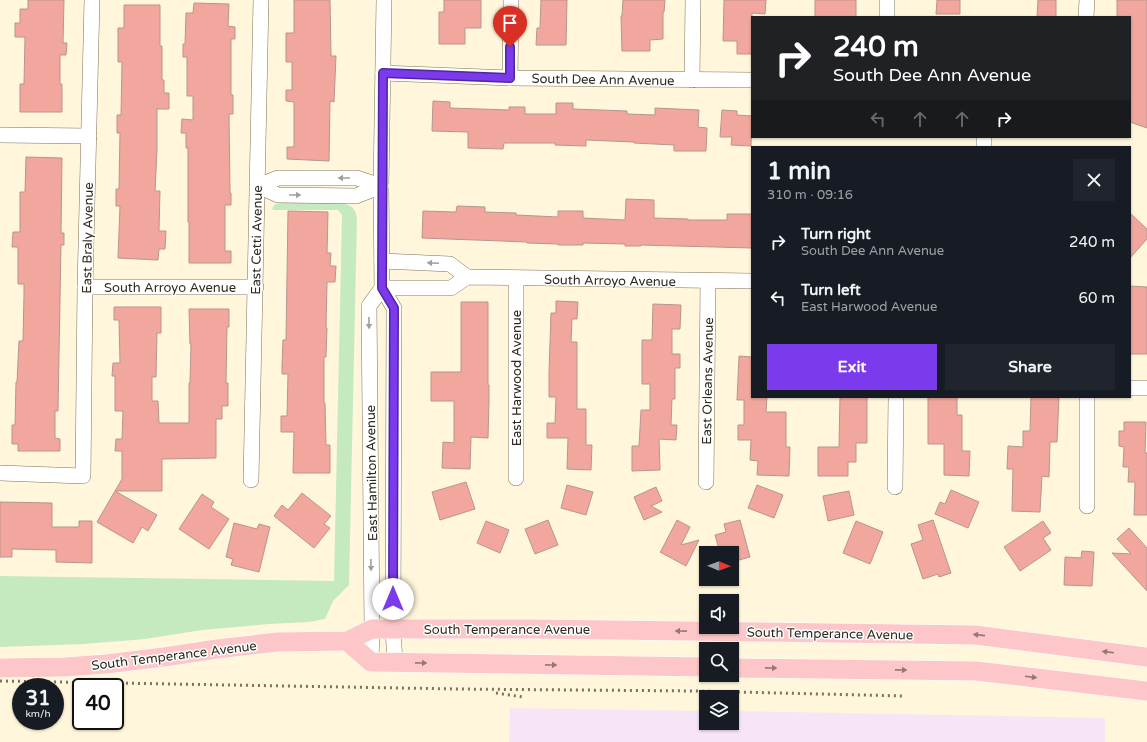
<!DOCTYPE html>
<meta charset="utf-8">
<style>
body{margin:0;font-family:"Varela Round",sans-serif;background:#20242c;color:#f1f3f6;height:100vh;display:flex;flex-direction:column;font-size:15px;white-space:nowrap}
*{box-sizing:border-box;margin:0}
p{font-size:13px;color:#9ea1a6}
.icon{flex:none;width:22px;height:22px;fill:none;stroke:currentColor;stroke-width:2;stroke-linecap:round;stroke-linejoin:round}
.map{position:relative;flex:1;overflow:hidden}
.details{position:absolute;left:751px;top:146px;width:380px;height:252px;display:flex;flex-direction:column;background:#171b24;border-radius:0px;box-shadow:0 1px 3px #0004}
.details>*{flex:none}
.banner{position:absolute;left:751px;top:16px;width:380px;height:122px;border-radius:0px;box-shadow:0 1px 3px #0004;background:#202124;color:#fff;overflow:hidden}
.needle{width:26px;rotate:91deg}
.controls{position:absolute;left:699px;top:546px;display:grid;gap:8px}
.controls a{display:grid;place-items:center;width:40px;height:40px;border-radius:0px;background:#171b24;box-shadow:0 1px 3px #0004;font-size:20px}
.speed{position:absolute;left:12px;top:678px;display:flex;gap:8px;font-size:20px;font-weight:700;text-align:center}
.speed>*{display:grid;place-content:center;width:52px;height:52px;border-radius:50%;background:#171b24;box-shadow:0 1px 3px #0004;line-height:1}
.speed small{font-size:10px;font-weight:400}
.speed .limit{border:2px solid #111;border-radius:6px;background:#fff;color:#111}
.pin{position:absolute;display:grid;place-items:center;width:34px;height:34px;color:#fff;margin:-41px -17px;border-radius:50% 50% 50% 0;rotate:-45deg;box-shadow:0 0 4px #0007}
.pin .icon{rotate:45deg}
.me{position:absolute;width:44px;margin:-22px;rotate:0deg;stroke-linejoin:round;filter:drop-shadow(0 0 3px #0008)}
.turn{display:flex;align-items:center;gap:14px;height:84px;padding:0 16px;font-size:18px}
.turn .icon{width:52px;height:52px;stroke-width:2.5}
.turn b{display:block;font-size:28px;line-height:34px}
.lanes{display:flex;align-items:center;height:38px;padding:0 16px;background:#0003;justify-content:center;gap:20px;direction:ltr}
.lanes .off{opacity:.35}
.round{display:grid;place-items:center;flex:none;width:42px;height:42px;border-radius:0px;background:#20242c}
.summary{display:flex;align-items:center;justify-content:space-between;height:68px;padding:0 16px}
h1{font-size:24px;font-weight:700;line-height:30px}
.cta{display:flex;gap:8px;margin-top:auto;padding:8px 16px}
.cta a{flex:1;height:46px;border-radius:0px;background:#7c3aed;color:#fff;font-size:16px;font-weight:700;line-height:46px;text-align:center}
.cta a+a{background:#20242c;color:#f1f3f6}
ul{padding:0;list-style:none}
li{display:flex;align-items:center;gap:12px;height:56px;padding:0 16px}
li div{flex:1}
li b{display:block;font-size:15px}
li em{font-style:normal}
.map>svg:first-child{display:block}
.industrial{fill:#f7e5f7}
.green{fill:#c5eac0}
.building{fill:#f1a79d;stroke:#b9948f}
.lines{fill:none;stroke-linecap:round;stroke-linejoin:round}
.minor-casing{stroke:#7d7255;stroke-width:16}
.major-casing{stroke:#fff;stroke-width:20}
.minor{stroke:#fff;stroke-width:15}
.major{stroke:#fdc6c8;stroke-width:19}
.rail{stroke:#787361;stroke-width:3;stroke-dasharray:2 4;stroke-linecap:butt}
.oneway{fill:#a19f9a}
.oneway2{fill:#967873}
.route-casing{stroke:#51269a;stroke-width:10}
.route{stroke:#7c3aed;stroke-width:7}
.labels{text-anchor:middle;stroke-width:3;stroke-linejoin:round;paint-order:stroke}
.street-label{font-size:13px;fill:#2e2a1e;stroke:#fff}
</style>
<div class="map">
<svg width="1147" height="742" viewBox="0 0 1147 742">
<rect width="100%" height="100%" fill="#fff6db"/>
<path class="industrial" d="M510,708L706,711V723H732V711L1105,718V742H509Z"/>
<path class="green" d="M281,202L341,203C351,205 355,207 357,218L349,585L333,601L325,619L309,622L269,624L202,630L145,639L84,644L0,647V576L334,581L342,215L338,210H272L274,205Z"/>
<g class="building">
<path d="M28,0H64L63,43H67L66,55H60V84H62V112H20V84H24L25,37H15V23H20V9H28Z"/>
<path d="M294,0H330L331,56H336L334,102L330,101L329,161L287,159V147H294V102L286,101V90H292V62H286V33H294Z"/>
<path d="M444,0H481V28H465V44H439V12H444Z"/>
<path d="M541,0H567L566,45H536L537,28H540Z"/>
<path d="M623,0H665L664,12H663V39L650,40V51H622L621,16H622Z"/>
<path d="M724,0H766L765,14L752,13V54H737V41H723Z"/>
<rect x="815" y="0" width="41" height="17"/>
<path d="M937,0H960V14H936Z"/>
<path d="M1038,0H1056V17H1037Z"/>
<path d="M1117,0H1147V128L1130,122V17H1117Z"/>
<path d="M194,3L229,4L228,26L235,27V39H231V95H233V114H229L230,193H231V205H225V251H231V263H189V222H188V148H186V133H181L182,119L193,120V96H187V57H183V44H185L186,13H193Z"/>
<path d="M124,5H160V46H162V80H164V93H169V109H157V150L155,191H160L159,231H166L165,249H159L158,260L118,258L120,206H116V189H119L120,133H117V115H121L122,62H118V28H124Z"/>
<path d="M433,101L450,102V108L509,110V107H525V114H556V103H573V109L627,111V114L655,115V108L699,110L698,127L707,128L706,151H674V145L634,143V142L586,140V146L555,145V143H504L503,149L468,148V132L432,131Z"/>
<path d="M722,110L737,111V115L752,116L751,146L731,145L732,137H720Z"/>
<path d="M26,157L62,158L61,233H64V245H61L58,411H55V438L60,439V451H18V444H12V425H15L16,382H17L19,341H23L24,295V284H18V247H12L13,232H20V192H25Z"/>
<path d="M626,199L654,200V218L688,219V220H727V214H752V248L641,245V246H625V244L583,243V245H558V244L527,243V242L422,238L423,211L456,212L457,206L485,207V212L516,213V215L558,217V211H583V218L625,220Z"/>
<path d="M288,211L328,212L327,253H331L330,266H336L335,282H327L326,328H327L326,357H324V403H325L326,445H330V473H293L294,432H281V416H287L288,374H282V366L283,340H286Z"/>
<path d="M1130,213L1147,229V239L1130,258Z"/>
<path d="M1130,286L1147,287V354H1130Z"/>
<path d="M556,301L578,302L577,319H572L571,342H577V409H586V445H592L591,470L567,469L568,438H547V423H555L556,397H549V373L551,313H556Z"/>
<path d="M461,302H488V385H489V401L488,438L471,437L470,469L442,468L443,442L454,443V401H431V372H461Z"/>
<path d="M653,304L681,305L680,329H672V354H680V368H675V399H672L671,425H677L676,440L659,439L660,470L632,471V446H639L641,410H650V384H642V340H652Z"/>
<path d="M114,307H161V333H157L156,377H152V401H158L159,423H189V383H190L191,344H190L189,309H229V327H227L226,383H228V406H222V419H216V458L162,459V491H115L122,479V451H115L116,439H122L123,411H115V376H112L113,363H120L119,320H114Z"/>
<path d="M739,356L752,357V397H767L766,412H786V447H790L789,476L757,475L758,461L750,460L751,440H738V425H744V400H737Z"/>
<path d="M840,397H867V443H856V462H848V476H818V447H839Z"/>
<path d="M928,397H957V415H962V451H970L969,476L944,475V444H928Z"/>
<path d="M1031,397H1059L1057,442H1050L1049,477L1042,476L1040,512L1012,511L1013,469H1007L1008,446L1023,447V431H1030Z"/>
<path d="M1124,422H1146L1145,453H1147V515H1134L1135,482H1128L1129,467H1123L1124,447L1119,446V431H1124Z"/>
<path d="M466,482L475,509L440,520L432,492Z"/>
<path d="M567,485L593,492L586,515L561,508Z"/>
<path d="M757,485L783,495L774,518L748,508Z"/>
<path d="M656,487L662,501L651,506L662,512L644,520L634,497Z"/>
<path d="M951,490L979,502L968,528L935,514L940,502L945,504Z"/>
<path d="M115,491L157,515L148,531L142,527L133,543L97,522Z"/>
<path d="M849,491L854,515L828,521L823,496Z"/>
<path d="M302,493L331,516L324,524L330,528L314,548L274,516L282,505L288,510Z"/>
<path d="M202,494L214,502L211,507L229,519L209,549L179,529Z"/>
<path d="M0,502L52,503V527H79V521H92V563L56,562V550L12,549V557H0Z"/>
<path d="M548,520L558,545L535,554L525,529Z"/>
<path d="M677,520L690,527L681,545L699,540L686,566L660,552L661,551Z"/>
<path d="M740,520L750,557L732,562V553H720L715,535L726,532L724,524Z"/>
<path d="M933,520L951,573L939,577L938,574L923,579L911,544L923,540L918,525Z"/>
<path d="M486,521L509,530L500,553L477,543Z"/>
<path d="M856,521L883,532L870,564L843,553Z"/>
<path d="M1043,521L1051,533L1043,538L1051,550L1020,571L1004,547Z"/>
<path d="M234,523L257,529L259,524L270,527L259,572L231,565L233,559L226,557Z"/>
<path d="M1129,528L1147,548V591L1112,553L1131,554L1117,539Z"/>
<path d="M1082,551L1094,552L1092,586L1064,585L1065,557L1081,558Z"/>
</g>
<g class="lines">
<g class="minor-casing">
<g id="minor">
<path d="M384,0L381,186L382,288L394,308L393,629L395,662"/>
<path d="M887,17V0"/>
<path d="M1086,17L1087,0"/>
<path d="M383,73L510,78L752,80"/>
<path d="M510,78L511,0"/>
<path d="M692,80L693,0"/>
<path d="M0,135L89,136"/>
<path d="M984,147V137"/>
<path d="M258,186L278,195L356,196L381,186"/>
<path d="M258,186L278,178H357L381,186"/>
<path d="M382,261L450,264L467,277"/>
<path d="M85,287H256"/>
<path d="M382,288H451L467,277L752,281"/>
<path d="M1130,388H1147"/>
<path d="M1087,397V506"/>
<path d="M0,473L83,476L85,287L92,0"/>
<path d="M516,478V278"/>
<path d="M251,480L261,0"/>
<path d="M706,482L708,281"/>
<path d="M895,487L896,397"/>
<path d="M371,662L372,629L369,306L382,288"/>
</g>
</g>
<g class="major-casing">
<g id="major">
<path d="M347,641L371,662L706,667"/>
<path d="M0,668L65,667L106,664L164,657L217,649L277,642L347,641L372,629H535L975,635L1147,657"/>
<path d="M732,668L976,671L1147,691"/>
</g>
</g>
<use href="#minor" class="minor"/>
<use href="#major" class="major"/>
<g class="rail">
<path d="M0,681L458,689L695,691L905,696"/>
<path d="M496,693L523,697"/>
</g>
</g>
<defs><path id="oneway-solid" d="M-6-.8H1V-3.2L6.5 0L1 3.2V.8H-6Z"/></defs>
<g class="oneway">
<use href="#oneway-solid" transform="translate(344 178) rotate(-180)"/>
<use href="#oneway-solid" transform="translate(295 195)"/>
<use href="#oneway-solid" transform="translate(433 263) rotate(-178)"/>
<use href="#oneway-solid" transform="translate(369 323) rotate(89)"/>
<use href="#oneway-solid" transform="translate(371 565) rotate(89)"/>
</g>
<g class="oneway2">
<use href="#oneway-solid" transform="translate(681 631) rotate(-179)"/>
<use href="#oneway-solid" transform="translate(979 635) rotate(-174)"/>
<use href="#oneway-solid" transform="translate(1108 652) rotate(-173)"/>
<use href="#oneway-solid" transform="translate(421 663) rotate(1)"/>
<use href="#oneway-solid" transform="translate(551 665) rotate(1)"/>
<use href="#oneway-solid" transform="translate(771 668) rotate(1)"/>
<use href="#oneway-solid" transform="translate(901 670) rotate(1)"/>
<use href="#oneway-solid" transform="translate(1031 677) rotate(7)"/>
</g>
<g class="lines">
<g class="route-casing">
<path id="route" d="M393,599L394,308L382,288L383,73L510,78V47"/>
</g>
<use href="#route" class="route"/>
</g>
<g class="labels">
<g class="street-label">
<text transform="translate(603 79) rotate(1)" y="5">South Dee Ann Avenue</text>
<text transform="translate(87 238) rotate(-89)" y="5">East Braly Avenue</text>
<text transform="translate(256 240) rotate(-89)" y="5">East Cetti Avenue</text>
<text transform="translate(610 280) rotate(1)" y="5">South Arroyo Avenue</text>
<text x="170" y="292">South Arroyo Avenue</text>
<text transform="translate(516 378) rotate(-90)" y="5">East Harwood Avenue</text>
<text transform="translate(707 381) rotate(-89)" y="5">East Orleans Avenue</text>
<text transform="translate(371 473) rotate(-91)" y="5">East Hamilton Avenue</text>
<text x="507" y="634">South Temperance Avenue</text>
<text transform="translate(830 633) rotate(1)" y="5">South Temperance Avenue</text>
<text transform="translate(174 655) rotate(-7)" y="5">South Temperance Avenue</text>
</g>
</g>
</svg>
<div class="controls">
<a><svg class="needle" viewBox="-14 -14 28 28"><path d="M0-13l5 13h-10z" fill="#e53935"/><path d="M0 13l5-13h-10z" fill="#9ea1a6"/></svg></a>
<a><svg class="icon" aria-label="sound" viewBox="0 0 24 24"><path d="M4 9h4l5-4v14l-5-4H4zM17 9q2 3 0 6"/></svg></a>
<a><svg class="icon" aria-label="search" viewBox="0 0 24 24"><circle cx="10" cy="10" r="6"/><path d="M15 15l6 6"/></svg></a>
<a><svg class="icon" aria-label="layers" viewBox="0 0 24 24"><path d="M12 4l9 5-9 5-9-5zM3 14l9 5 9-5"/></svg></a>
</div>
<div class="speed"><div>31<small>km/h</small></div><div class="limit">40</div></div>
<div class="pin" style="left:510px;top:47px;background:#d93025"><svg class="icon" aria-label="arrive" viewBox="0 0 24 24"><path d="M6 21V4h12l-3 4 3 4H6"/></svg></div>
<svg class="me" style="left:393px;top:599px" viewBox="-20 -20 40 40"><circle r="19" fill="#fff"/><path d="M0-13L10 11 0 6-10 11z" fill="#7c3aed"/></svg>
<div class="banner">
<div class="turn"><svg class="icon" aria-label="right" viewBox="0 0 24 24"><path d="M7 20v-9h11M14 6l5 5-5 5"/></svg><div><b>240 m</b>South Dee Ann Avenue</div></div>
<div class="lanes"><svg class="icon off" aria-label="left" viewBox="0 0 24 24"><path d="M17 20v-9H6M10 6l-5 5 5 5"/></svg><svg class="icon off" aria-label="ahead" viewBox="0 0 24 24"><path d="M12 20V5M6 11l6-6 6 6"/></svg><svg class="icon off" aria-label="ahead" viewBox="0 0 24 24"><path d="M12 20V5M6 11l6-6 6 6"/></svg><svg class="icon" aria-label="right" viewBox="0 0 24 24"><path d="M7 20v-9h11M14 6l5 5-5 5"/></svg></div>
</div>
<section class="details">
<div class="summary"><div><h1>1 min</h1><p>310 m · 09:16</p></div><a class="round"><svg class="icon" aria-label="close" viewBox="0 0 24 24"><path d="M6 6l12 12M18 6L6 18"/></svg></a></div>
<ul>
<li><svg class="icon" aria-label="right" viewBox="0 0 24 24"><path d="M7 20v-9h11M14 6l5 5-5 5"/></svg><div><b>Turn right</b><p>South Dee Ann Avenue</p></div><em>240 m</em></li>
<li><svg class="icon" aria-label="left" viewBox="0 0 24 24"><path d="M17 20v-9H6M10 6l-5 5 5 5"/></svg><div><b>Turn left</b><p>East Harwood Avenue</p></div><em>60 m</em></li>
</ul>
<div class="cta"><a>Exit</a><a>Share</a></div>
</section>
</div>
